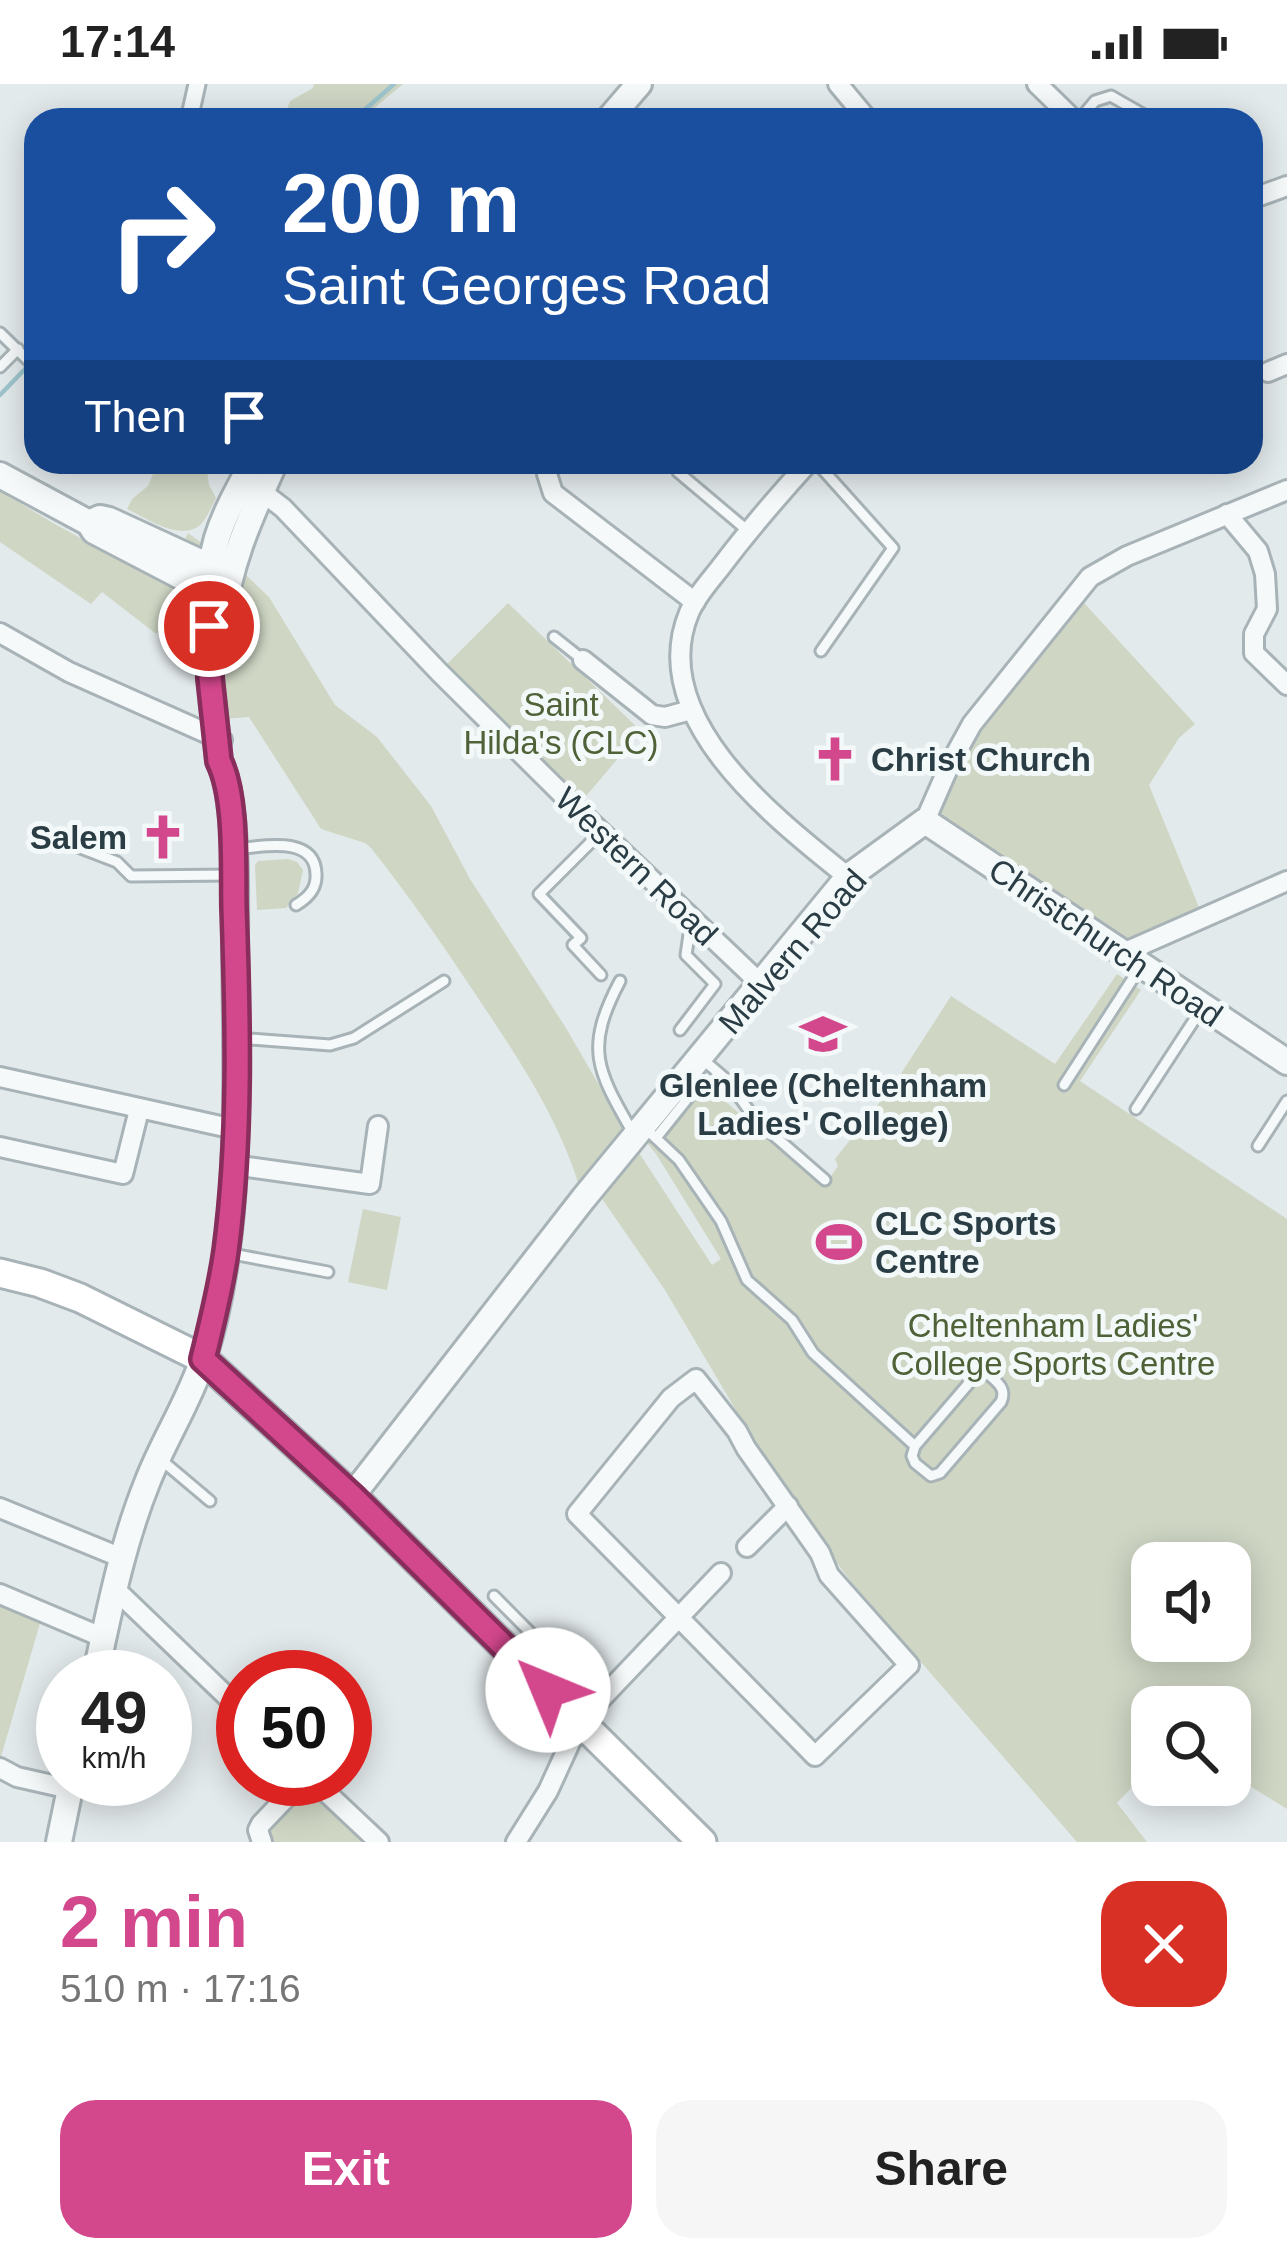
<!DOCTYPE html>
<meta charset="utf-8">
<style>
body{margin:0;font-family:Arial,sans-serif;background:#f6f6f6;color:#222;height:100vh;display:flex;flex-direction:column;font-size:45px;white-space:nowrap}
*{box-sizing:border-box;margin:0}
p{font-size:39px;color:#767676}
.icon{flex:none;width:66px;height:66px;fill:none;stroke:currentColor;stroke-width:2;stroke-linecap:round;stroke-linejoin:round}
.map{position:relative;height:1758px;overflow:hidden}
.side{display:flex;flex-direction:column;background:#fff;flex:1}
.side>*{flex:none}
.hud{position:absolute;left:24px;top:24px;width:1239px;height:366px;border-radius:36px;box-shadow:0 6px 30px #0003;background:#1a4fa0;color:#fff;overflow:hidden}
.controls{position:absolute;left:1131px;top:1458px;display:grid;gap:24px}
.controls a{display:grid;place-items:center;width:120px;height:120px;border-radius:24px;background:#fff;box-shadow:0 6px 30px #0003;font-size:60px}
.speed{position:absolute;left:36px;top:1566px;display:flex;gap:24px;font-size:60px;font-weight:700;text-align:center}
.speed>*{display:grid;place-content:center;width:156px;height:156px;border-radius:50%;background:#fff;box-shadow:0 6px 30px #0003;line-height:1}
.speed small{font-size:30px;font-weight:400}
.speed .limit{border:18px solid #d22;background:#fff;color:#111}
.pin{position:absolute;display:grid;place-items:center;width:102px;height:102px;color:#fff;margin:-51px;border:6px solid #fff;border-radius:50%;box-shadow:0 3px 12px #0007}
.me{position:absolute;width:132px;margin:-66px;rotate:315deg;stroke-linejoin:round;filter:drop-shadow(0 0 9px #0008)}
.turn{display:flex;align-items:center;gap:42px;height:252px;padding:0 60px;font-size:54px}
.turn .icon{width:156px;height:156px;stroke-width:2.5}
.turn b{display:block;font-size:84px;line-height:102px}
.then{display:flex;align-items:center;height:114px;padding:0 60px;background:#0003;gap:24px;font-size:45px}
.round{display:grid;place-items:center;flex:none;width:126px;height:126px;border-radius:36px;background:#f6f6f6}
.head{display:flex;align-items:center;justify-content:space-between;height:204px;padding:0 60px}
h1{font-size:72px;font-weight:600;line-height:90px;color:#d3478d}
.cta{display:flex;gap:24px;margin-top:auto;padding:24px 60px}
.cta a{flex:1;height:138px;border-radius:36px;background:#d3478d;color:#fff;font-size:48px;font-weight:600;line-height:138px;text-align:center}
.cta a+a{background:#f6f6f6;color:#222}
.status{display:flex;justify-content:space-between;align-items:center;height:84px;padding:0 60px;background:#fff;direction:ltr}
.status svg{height:33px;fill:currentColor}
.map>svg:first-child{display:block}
.green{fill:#cfd6c4;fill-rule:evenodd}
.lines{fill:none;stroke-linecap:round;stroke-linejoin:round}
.stream{stroke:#9ec5cc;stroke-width:4.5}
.service-casing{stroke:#a8b3b7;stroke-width:15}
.pedestrian-casing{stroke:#a8b3b7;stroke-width:21}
.minor-casing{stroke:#a8b3b7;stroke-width:24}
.tertiary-casing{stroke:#a8b3b7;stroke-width:30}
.secondary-casing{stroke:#a8b3b7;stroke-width:33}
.service{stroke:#f6f9fa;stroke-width:9}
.pedestrian{stroke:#f6f9fa;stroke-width:15}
.minor{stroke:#f6f9fa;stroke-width:18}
.tertiary{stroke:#f6f9fa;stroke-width:24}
.secondary{stroke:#fff;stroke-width:27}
.route-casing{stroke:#892e5c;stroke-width:30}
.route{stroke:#d3478d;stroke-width:21}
.labels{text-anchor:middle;stroke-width:10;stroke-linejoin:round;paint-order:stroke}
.park-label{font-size:33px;fill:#4e6137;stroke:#f3f8f9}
.poi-label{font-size:33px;font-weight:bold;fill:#2a3d45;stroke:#f3f8f9;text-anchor:start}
.street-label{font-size:33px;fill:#2a3d45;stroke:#f3f8f9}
</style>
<div class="status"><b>17:14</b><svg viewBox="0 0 49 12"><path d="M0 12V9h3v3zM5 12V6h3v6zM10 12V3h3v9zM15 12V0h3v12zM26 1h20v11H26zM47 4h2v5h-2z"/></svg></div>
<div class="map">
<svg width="1287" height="1758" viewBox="0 0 1287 1758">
<rect width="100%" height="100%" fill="#e3eaec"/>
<g class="green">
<path d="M314,0H403L360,36H283L290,17L313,4Z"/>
<path d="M158,378H206L209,401L216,414C212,422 207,434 201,440C182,459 146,434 127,425L132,415L148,402Z"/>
<path d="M0,407L53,439L164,500L188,449L247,492L269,513L335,621L377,653L431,722L470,795L566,944L632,1058L712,1181L721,1175L656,1070L639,1049L690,988L825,1101L838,1082L835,1075L895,999L951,912L1055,980L1117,890L1141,906L1080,997L1287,1135V1725L1230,1690V1623H1152V1682L1117,1719L1147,1758H1077L849,1495L786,1411L665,1206L594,1103L583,1115C563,1041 522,980 480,917C445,864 410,813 371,764L365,759L321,745L249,633L223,635L219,596L188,548L155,549L102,508L91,520L0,458ZM1152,1479H1230V1557H1152Z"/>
<path d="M1075,509L1195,640L1179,654L1149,701L1203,833L1123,869L925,737L950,680Z"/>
<path d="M508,519L641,647L576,724L439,588Z"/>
<path d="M288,775L297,778L303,786L298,809L286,824L257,826L255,781L258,777Z"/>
<path d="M363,1125L401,1133L387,1206L348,1198Z"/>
<path d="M0,1510L43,1529L0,1676Z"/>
<path d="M304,1695L379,1758H262L261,1740Z"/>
</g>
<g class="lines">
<g class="stream">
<path d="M353,36L394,0"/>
<path d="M0,311L26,284"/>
</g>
<g class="service-casing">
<g id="service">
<path d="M1079,36L1095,17L1111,12L1153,36"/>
<path d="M0,249L36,284"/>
<path d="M0,283L18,265"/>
<path d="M686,378L678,388L748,447"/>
<path d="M816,378L893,464L821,567"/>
<path d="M554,553L583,576"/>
<path d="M600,749L539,810L581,854L573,861L601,891"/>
<path d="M78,763L117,778L131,792L232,791"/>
<path d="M234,765C260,763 315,750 316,790C317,805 308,814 296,821"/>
<path d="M620,897C584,965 597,986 633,1049"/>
<path d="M680,946L715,900L686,871L691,837"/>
<path d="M237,954L330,961L354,954L444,897"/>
<path d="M701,974L728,997L755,1035L825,1096"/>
<path d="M1064,1001L1139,885"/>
<path d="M1136,1025L1202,924"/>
<path d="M644,1043L679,1076L721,1137L747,1196L792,1236L813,1269L915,1362L976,1291L988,1290C998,1299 1007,1305 1001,1318L940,1389L931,1392L915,1379L912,1372L915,1362"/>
<path d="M656,1054L700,999"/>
<path d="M1258,1062L1287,1017"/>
<path d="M227,1169L328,1188"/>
<path d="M159,1374L210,1417"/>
<path d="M494,1512L585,1604"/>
</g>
</g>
<g class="pedestrian-casing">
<path id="pedestrian" d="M189,36L197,0"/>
</g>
<g class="minor-casing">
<g id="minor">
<path d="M838,0L868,36"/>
<path d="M1037,0L1074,36"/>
<path d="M1251,115L1287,102"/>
<path d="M1268,288L1287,280"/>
<path d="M552,378L547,390L553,409L695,518"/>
<path d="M809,378C778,412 748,447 720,484C709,498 696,512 689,529C645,635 777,736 848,793"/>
<path d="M262,408L283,424L439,588L576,724L761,900"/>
<path d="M1227,430L1258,467L1265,490L1267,525L1254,550V569L1287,601"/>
<path d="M0,549L69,588L222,656"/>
<path d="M583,576L652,631L665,633L691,626"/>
<path d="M925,737L950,680L972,640L1090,493L1127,472L1287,406"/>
<path d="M1123,869L1287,797"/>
<path d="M0,993L234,1045"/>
<path d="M0,1063L123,1090L139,1026"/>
<path d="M233,1081L370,1100L378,1042"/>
<path d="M696,1295L737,1347L746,1364L820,1469L829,1491L909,1581L815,1672L577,1430L671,1314Z"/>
<path d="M0,1424L122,1474"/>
<path d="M747,1463L788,1422"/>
<path d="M115,1505L243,1628"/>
<path d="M0,1510L104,1554"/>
<path d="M0,1684L17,1693L70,1705"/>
<path d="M312,1695L379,1758"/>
<path d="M262,1758L258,1746L261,1740L304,1695"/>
<path d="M516,1758L548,1707L580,1637L721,1489"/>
</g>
</g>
<g class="tertiary-casing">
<g id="tertiary">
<path d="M608,36L639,0"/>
<path d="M0,391L89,439L94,447L184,494L224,503"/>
<path d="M89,439L100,434L109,436L224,489"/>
<path d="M221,543C229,479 249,436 275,378"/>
<path d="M352,1412L583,1115L848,793L925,737L1287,978"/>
<path d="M95,1593C109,1528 122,1461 147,1399C163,1357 189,1318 203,1275C244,1151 236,988 235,858C235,814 238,714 219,677C212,605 197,526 217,454C225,428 240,402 253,378"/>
<path d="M59,1758L72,1695"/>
</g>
</g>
<g class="secondary-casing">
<path id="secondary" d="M0,1189L40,1199L80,1214L203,1275L352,1412L702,1758"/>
</g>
<use href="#service" class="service"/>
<use href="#pedestrian" class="pedestrian"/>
<use href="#minor" class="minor"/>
<use href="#tertiary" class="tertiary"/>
<use href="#secondary" class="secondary"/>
</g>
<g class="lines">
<g class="route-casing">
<path id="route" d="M209,542L210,594L219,677C237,713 233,783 234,824C238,937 241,1054 226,1167C221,1203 212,1239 203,1275L352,1412L548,1606"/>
</g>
<use href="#route" class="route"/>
</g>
<defs>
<g id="church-bare" transform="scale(3.6)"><path d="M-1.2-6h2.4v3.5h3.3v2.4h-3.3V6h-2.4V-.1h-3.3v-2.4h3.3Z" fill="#d3478d" stroke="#f3f8f9" stroke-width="2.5" paint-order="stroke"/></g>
<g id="school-bare" transform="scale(3.6)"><path d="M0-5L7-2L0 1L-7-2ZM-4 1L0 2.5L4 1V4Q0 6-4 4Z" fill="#d3478d" stroke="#f3f8f9" stroke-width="2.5" paint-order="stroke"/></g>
<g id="stadium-bare" transform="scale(3.6)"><path d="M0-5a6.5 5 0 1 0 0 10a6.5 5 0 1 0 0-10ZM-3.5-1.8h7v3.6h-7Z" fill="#d3478d" stroke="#f3f8f9" stroke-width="2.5" paint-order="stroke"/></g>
</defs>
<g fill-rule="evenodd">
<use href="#church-bare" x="835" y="675"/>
<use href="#church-bare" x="163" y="753"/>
<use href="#school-bare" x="823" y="950"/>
<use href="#stadium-bare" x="839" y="1158"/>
</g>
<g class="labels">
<g class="park-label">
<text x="561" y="632">Saint<tspan x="561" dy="38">Hilda's (CLC)</tspan></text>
<text x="1053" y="1253">Cheltenham Ladies'<tspan x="1053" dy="38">College Sports Centre</tspan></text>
</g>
<g class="poi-label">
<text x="871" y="687">Christ Church</text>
<text x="127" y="765" text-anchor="end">Salem</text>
<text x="823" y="1013" text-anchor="middle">Glenlee (Cheltenham<tspan x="823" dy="38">Ladies' College)</tspan></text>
<text x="875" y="1151">CLC Sports<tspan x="875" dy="38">Centre</tspan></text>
</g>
<g class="street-label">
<text transform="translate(637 782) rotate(44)" y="12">Western Road</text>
<text transform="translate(1106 858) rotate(34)" y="12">Christchurch Road</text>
<text transform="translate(792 867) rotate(-49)" y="12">Malvern Road</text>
</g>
</g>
</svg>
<div class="controls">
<a><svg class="icon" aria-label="sound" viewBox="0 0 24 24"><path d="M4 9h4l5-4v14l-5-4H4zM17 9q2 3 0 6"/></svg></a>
<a><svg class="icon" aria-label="search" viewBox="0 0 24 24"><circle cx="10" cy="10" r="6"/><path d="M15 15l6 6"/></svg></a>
</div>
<div class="speed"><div>49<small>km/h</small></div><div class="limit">50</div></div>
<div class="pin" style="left:209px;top:542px;background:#d93025"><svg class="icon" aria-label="arrive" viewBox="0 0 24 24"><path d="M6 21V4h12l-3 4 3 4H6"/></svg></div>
<svg class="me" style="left:548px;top:1606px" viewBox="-20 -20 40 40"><circle r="19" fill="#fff"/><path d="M0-13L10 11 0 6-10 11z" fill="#d3478d"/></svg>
<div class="hud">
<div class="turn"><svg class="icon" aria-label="right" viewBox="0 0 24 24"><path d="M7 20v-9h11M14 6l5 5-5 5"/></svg><div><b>200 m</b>Saint Georges Road</div></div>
<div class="then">Then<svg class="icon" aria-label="arrive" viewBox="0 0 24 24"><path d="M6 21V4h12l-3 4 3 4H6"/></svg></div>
</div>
</div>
<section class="side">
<div class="head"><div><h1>2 min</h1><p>510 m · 17:16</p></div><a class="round" style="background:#d93025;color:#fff"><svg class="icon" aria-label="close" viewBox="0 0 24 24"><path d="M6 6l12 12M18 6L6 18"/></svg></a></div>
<div class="cta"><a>Exit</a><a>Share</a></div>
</section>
